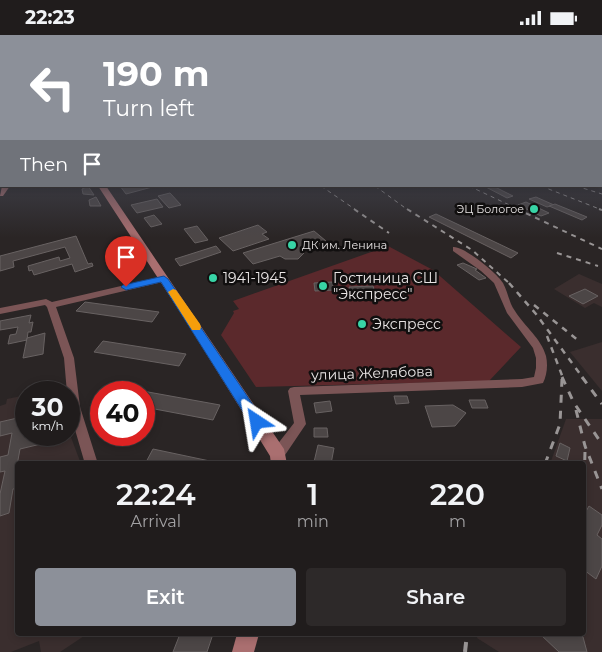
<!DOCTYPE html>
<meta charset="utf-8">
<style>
body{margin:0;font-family:Montserrat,sans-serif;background:#2d2929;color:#f1f3f6;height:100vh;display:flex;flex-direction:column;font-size:19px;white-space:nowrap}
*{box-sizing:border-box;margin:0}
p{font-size:16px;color:#a2a1a3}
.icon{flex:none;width:28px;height:28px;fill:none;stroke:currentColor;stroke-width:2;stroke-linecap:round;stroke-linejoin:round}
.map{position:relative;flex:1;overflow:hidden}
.panel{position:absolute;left:15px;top:426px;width:571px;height:175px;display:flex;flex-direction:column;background:#201c1c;border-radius:5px;box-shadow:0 2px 8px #0003,0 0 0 1px #3d3a3b}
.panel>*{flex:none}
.top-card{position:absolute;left:0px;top:0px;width:602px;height:152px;box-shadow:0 2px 8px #0003,0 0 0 1px #3d3a3b;background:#8c9099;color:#fff;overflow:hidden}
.speed{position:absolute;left:15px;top:346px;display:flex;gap:10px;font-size:25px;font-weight:700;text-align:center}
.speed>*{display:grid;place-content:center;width:65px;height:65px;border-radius:50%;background:#201c1c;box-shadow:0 2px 8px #0003,0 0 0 1px #3d3a3b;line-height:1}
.speed small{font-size:12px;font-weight:400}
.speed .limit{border:8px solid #d22;background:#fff;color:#111}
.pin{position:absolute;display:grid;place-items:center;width:42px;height:42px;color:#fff;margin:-51px -21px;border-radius:50% 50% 50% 0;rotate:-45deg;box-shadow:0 0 5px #0007}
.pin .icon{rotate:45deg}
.me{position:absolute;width:55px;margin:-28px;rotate:327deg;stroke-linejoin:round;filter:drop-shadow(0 0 4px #0008)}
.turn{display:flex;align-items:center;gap:18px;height:105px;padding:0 20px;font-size:22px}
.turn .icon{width:65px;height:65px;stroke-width:2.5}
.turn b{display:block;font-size:35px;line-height:42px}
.then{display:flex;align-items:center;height:48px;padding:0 20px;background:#0003;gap:10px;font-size:19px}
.eta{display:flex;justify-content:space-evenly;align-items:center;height:85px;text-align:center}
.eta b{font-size:30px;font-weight:600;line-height:35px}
.primary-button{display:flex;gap:10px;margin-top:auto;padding:10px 20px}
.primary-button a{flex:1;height:58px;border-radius:5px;background:#8c9099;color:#fff;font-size:20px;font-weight:600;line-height:58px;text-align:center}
.primary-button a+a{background:#2d2929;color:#f1f3f6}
.status{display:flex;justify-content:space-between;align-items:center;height:35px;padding:0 25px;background:#201c1c;direction:ltr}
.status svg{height:14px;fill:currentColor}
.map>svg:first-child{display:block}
.built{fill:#3a2e2e}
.green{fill:#5b292c}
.building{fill:#4c4646;stroke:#686262}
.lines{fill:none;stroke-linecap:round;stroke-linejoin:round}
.street{fill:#7b5556;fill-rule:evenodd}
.secondary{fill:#aa6f70;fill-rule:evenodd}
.rail-far4{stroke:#999595;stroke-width:1;stroke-dasharray:4 4;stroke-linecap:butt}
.rail-far3{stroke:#999595;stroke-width:2;stroke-dasharray:5 5;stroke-linecap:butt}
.rail-far2{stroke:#999595;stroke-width:2.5;stroke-dasharray:6 6;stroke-linecap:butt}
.rail-far1{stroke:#999595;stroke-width:3;stroke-dasharray:8 8;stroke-linecap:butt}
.rail{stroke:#999595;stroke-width:4;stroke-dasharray:10 10;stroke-linecap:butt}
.route{fill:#1a73e8;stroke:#114b97}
.slow{fill:#f59e0b}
.poi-dot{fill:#38d4a6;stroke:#110f0f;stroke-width:2}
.labels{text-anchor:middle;stroke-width:5;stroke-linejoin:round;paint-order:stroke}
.far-poi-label{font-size:11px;fill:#e9e5e5;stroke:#110f0f;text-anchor:end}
.poi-label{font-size:14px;fill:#e9e5e5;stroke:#110f0f;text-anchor:start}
.street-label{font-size:14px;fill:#e9e5e5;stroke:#110f0f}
</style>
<div class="status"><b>22:23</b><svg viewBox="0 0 49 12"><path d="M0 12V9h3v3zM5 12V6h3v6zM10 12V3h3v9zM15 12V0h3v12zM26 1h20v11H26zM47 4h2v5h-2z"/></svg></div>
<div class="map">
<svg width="602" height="617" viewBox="0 0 602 617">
<rect width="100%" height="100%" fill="#2a2525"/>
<g class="built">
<path d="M579,239L602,249V272L594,268L585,273L554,254Z"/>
<path d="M602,307V356L570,317Z"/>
<path d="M26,360V400H69V397L81,429H18V599H87L60,617H41L39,606L11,617H0V371L6,369L7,364Z"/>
<path d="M566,384H602V617H499L477,603L478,599H584V429H550Z"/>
</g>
<path class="green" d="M388,211L433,235L521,312L489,346L256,352L221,300L234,278L233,276L239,274L233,266Z"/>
<g class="building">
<path d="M88,151L94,160L83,159L82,154Z"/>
<path d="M120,151H156L126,159Z"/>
<path d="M484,151H493L513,161L507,163Z"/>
<path d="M170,158L181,170L169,173L158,161Z"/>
<path d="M96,162L101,171H90L89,165Z"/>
<path d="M536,162L554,170L547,172L529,164Z"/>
<path d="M157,164L163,172L137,178L131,170Z"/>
<path d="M526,167L549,178L541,181L518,170Z"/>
<path d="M555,169L587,182L582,185L549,171Z"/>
<path d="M436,179L518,218L511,223L429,182Z"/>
<path d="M154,180L162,189L151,192L144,183Z"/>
<path d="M258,190L267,197L262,199L269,204L233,216L219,203Z"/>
<path d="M197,191L208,205L195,208L184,194Z"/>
<path d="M314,196L326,206L301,214L304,218L298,224H285L280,221L253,229L243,218Z"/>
<path d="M76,201L88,229L92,228L93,231L75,237L72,229L34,240L32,235L29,236L28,231L59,222L60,226L70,223L65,212L13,226L14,232L0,236V221Z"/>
<path d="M216,211L221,217L180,231L175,224Z"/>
<path d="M463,228L477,234L475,235L486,243L479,245L457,230Z"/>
<path d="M332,247L334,255L315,256L314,248Z"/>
<path d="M373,251L375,257L351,258L349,252Z"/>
<path d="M585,254L598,261L583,269L569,261Z"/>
<path d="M85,267L159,277L152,287L76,276Z"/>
<path d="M31,280L29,288L33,287L31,297H28L27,305L8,309L10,300L16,299L18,292L0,295V286Z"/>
<path d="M45,298L43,319L23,323L27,303Z"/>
<path d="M103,306L186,319L179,331L94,317Z"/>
<path d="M126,353L220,370L213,385L144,372V358H123Z"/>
<path d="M394,361H407L409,368L396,369Z"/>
<path d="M469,365H485L488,373H472Z"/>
<path d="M330,366L332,376L316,378L314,368Z"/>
<path d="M453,370L466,378L455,391L432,392L425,371Z"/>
<path d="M26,381L23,398L26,397V400H42L41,409L20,414L16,436L18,435V453L13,454L9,478L0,481V459L5,436L0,437V422L8,420L12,398L0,401V387Z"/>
<path d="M314,393H327L328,402H314Z"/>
<path d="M560,408L570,413L567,426L556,421Z"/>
<path d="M318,410L334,413L331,429L314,427Z"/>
<path d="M153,414L224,429H145Z"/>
<path d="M589,471L602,480V490L597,500L602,504V531L596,544L584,535V480Z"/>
<path d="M180,599H213L207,617H173Z"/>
<path d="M540,599H580L583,602L587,617H559Z"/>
</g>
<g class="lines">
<g class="street">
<path d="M453,212C464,211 497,238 503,248C508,257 509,268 515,276C525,292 541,303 546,321C548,330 547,340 543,348L522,352L300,360L306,389L283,423L278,425L273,423L272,419L273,415L294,388L288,356L290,353L294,352L522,344L534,342L536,333V323L533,313L507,278L494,248L481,236L453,216Z"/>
<path d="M164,241L167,242V246L56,272L74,323L80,372L98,429H85L69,374V358H67L64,323L47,272L45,270L0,279V273L46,264L52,267Z"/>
</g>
<g class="secondary">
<rect x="601" y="119" width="1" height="4"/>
<path d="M2,151H10L3,161H0Z"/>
<path d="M98,151H106L284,414L287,429H271L270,421L182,280Z"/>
<path d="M237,599H259L254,617H232Z"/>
</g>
<g class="rail-far4">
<path d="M321,151L356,175"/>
<path d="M375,151L408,175"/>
<path d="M469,151L520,175"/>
<path d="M541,151L602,175"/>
<path d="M576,151L602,159"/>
</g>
<g class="rail-far3">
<path d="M354,174L389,198"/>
<path d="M407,174L472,215L510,249"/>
<path d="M517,174L602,214"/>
<path d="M599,174L602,175"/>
<path d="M557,218L598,231"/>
</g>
<g class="rail-far2">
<path d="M509,248L536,279L583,343"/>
<path d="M534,270L579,306"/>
<path d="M547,301L563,343"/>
</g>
<g class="rail-far1">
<path d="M562,342L574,368L602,409"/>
<path d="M582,342L602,369"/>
<path d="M576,375L585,411L602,454"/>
<path d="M545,429L560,389L562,344"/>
<path d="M584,457L585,416"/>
</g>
<path class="rail" d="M465,617L467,599"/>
</g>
<linearGradient id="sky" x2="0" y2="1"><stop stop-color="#171414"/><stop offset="0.58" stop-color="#444651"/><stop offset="1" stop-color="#444651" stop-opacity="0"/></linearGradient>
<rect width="602" height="203" fill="url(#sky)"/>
<path class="route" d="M164,241L168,244L262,383L264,387L262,391L257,393L252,391L161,247L126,255L121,252L123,250Z"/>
<path class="slow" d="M173,254L176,255L200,289L201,292L200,295H192L168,257Z"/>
<g class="poi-dot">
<circle cx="534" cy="174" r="5"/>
<circle cx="292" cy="210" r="5"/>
<circle cx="213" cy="243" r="5"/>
<circle cx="323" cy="251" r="5"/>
<circle cx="362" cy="289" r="5"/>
</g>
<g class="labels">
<g class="far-poi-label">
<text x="524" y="178">ЭЦ Бологое</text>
<text x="302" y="214" text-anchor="start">ДК им. Ленина</text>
</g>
<g class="poi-label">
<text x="223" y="248">1941-1945</text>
<text x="333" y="248">Гостиница СШ<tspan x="333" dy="16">"Экспресс"</tspan></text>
<text x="372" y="294">Экспресс</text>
</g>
<g class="street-label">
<text transform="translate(372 338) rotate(-2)" y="5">улица Желябова</text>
</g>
</g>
</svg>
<div class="speed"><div>30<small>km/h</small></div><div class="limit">40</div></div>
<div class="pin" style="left:126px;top:252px;background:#d93025"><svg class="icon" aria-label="arrive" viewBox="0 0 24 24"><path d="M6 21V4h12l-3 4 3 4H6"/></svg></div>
<svg class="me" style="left:257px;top:387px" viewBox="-20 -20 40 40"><path d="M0-17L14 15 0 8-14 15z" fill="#1a73e8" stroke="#fff" stroke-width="4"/></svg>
<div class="top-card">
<div class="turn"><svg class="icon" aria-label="left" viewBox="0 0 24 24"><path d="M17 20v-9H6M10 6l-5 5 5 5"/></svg><div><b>190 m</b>Turn left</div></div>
<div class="then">Then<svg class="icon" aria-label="arrive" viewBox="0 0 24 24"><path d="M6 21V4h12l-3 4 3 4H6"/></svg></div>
</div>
<section class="panel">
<div class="eta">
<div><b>22:24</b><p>Arrival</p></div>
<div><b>1</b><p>min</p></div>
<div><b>220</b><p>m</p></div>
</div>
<div class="primary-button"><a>Exit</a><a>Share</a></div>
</section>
</div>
